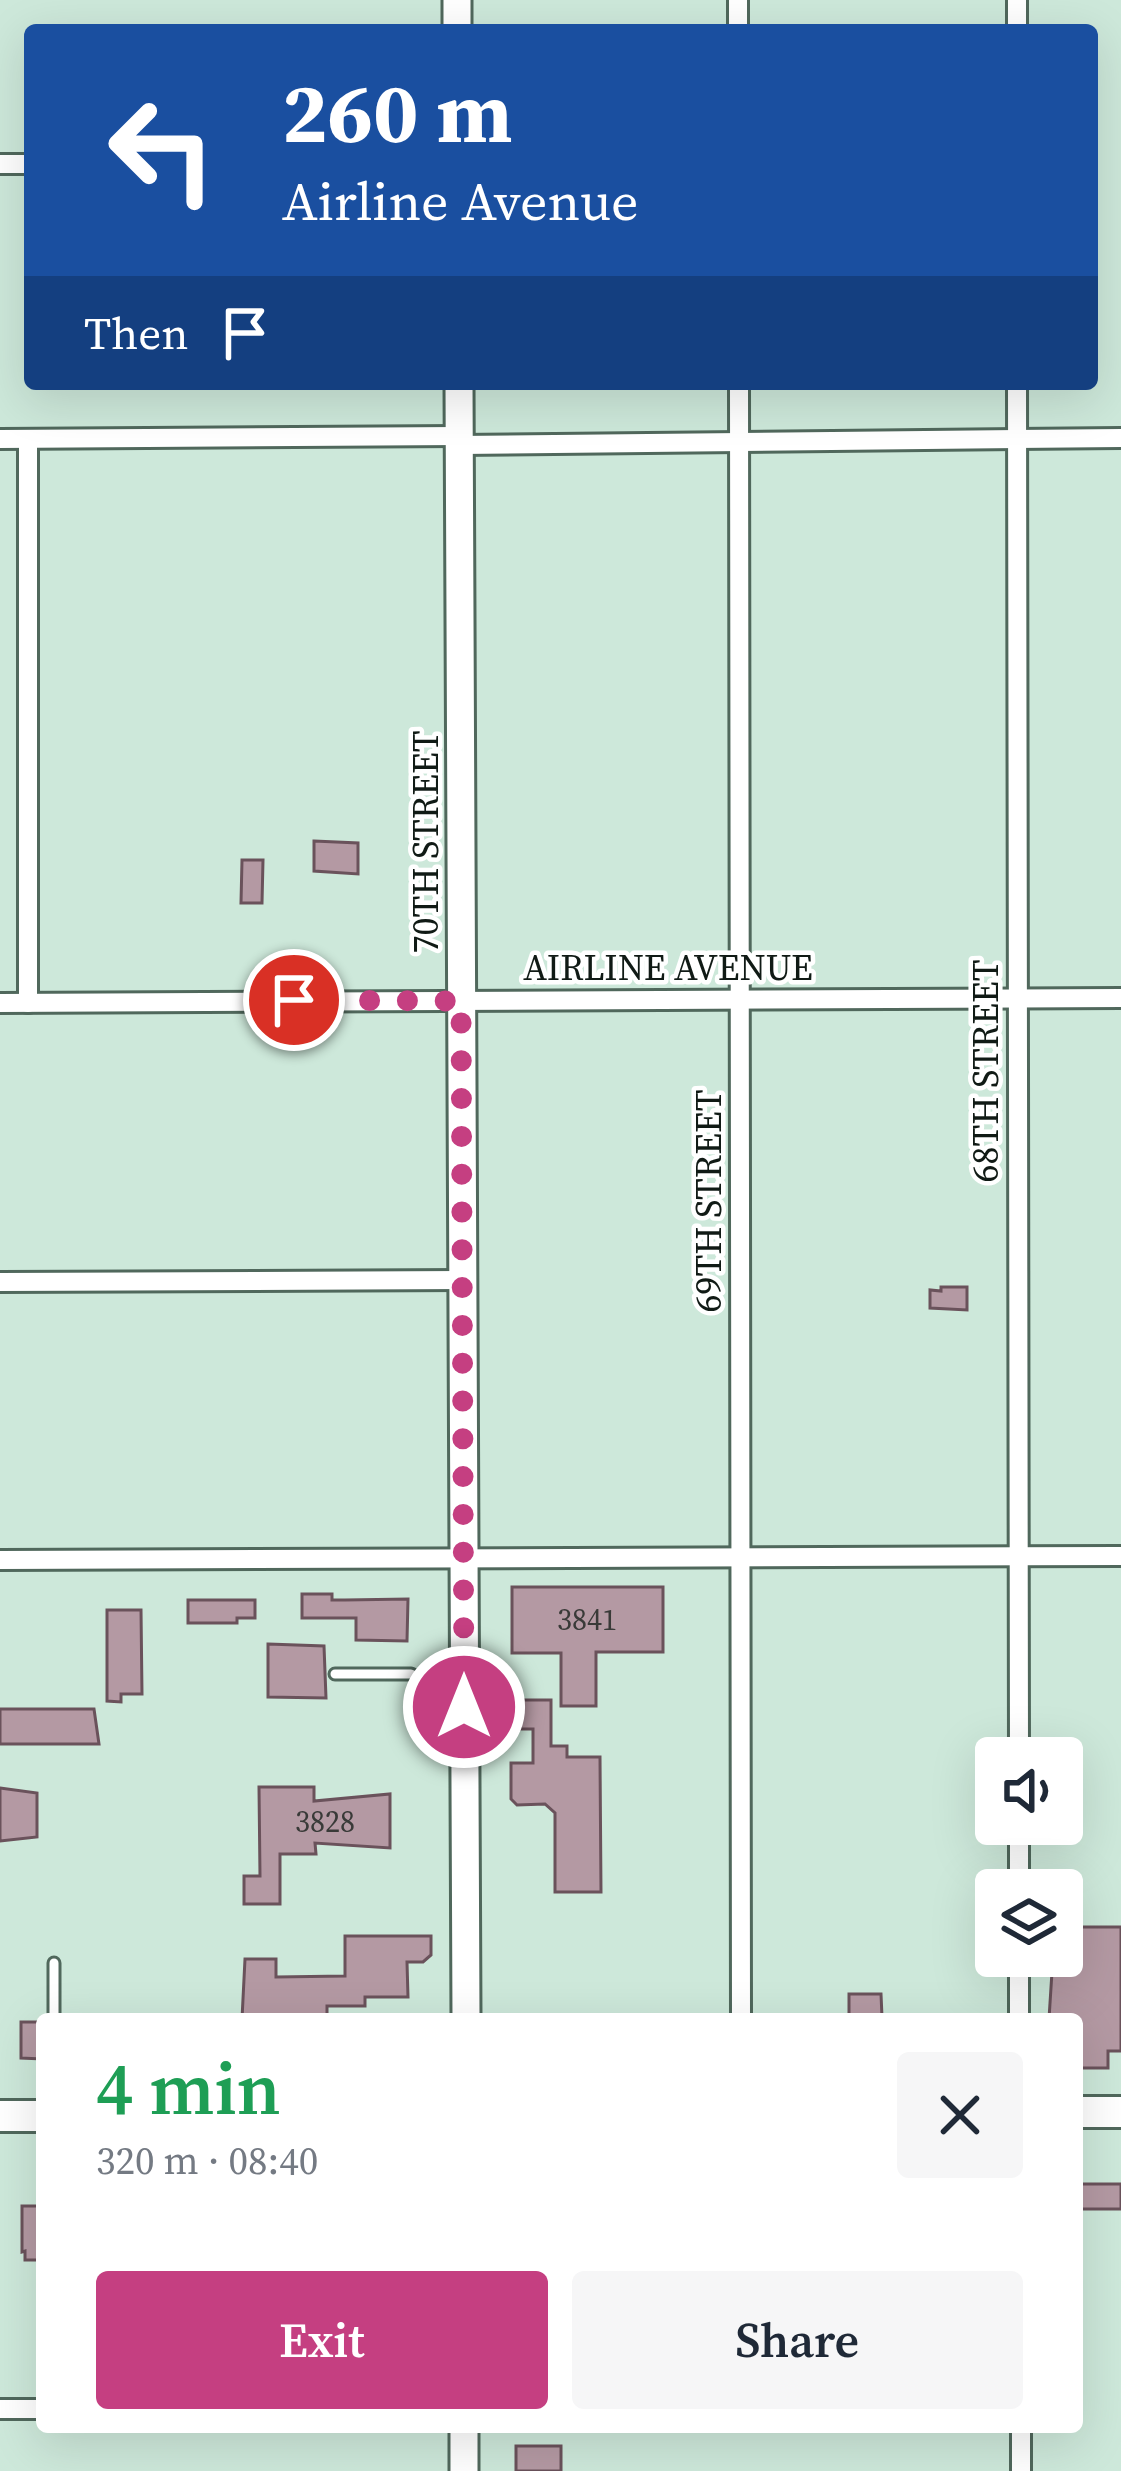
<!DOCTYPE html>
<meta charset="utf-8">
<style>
body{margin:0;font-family:"Source Serif 4",serif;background:#f6f6f7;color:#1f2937;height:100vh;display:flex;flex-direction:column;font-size:45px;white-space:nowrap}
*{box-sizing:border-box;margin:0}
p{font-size:39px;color:#747a83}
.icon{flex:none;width:66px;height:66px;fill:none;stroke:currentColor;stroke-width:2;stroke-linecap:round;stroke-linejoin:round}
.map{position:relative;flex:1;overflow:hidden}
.drawer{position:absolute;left:36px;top:2013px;width:1047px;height:420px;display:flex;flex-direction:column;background:#fff;border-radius:12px;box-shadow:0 12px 48px #0002}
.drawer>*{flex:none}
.guide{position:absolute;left:24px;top:24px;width:1074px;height:366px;border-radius:12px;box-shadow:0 12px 48px #0002;background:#1a4fa0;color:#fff;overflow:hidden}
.controls{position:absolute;left:975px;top:1737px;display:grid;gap:24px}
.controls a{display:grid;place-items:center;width:108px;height:108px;border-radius:12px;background:#fff;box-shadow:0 12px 48px #0002;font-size:60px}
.pin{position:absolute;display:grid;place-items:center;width:102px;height:102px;color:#fff;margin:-51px;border:6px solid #fff;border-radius:50%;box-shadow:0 3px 12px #0007}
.me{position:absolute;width:132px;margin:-66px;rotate:0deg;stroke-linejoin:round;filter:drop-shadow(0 0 9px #0008)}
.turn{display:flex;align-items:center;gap:42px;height:252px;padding:0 60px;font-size:54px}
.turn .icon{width:156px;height:156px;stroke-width:2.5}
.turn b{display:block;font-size:84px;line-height:102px}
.then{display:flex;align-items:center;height:114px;padding:0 60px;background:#0003;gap:24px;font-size:45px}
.round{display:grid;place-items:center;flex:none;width:126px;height:126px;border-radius:12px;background:#f6f6f7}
.summary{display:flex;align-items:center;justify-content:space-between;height:204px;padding:0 60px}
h1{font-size:72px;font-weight:600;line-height:90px;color:#1e9e55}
.action{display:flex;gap:24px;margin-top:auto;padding:24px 60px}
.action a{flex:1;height:138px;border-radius:12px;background:#c53f81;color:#fff;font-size:48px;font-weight:600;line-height:138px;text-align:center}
.action a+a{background:#f6f6f7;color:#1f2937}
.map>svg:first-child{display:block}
.building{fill:#b499a3;stroke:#6a525b;stroke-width:3}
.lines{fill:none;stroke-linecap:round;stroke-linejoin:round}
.lane-casing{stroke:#50685c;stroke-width:15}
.street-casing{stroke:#50685c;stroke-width:24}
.secondary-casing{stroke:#50685c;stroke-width:33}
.primary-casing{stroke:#50685c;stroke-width:36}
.lane{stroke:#fff;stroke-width:9}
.street{stroke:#fff;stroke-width:18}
.secondary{stroke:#fff;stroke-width:27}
.primary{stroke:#fff;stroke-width:30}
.route{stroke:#c53f81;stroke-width:21;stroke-dasharray:0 37.8}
.labels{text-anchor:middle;stroke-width:9;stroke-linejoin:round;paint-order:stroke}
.number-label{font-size:30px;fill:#393a38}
.street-label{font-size:36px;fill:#101a15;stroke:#fff}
</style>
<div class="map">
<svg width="1121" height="2471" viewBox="0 0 1121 2471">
<rect width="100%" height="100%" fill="#cde8da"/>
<g class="building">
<path d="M314,841L358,843V874L314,871Z"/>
<path d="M242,860H263L262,903H241Z"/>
<path d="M941,1287H967V1310L930,1308V1290L941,1291Z"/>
<path d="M512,1587H663V1652H596V1706H561V1653H512Z"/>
<path d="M302,1594H332V1600H345L408,1599L407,1641L356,1640V1618H302Z"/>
<path d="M188,1600H255V1618H237V1623H188Z"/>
<path d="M107,1610H141L142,1694H121V1702L107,1701Z"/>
<path d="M268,1644L324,1646L326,1698L268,1697Z"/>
<path d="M523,1700H551V1746H567V1757H600L601,1892H555V1813L545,1804L517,1805L511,1799V1763H533V1729H520Z"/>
<path d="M0,1709H94L99,1744H0Z"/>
<path d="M259,1787H314V1801L390,1794V1848L315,1843L316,1854H280V1904H244V1876H260Z"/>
<path d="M0,1788L37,1793V1837L0,1841Z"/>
<path d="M1062,1927H1121V2051H1108V2068H1077V2019H1049L1053,1956H1062Z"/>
<path d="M345,1936H431V1955L423,1962H407L408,1997H365V2006H327V2019H242L245,1959H276V1977L345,1976Z"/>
<path d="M849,1994H881L882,2017L849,2019Z"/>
<path d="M21,2022H42V2059L21,2058Z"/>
<rect x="1077" y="2184" width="44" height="25"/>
<path d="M22,2206H42V2260H25V2251L22,2252Z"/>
<rect x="516" y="2446" width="45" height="25"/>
</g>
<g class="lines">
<g class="lane-casing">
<g id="lane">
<path d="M335,1674H411L459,1697"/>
<path d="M54,2019V1963"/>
</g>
</g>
<g class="street-casing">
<g id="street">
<path d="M738,0V30"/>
<path d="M1017,0V30"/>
<path d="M0,164H30"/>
<path d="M739,384L741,2019"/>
<path d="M1017,384L1019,1758"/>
<path d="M0,439L459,436"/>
<path d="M28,439V1003"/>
<path d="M459,445L1121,438"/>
<path d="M0,1003L1121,998"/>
<path d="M0,1282L463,1280"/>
<path d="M0,1560L1121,1556"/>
<path d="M1019,1824V1890"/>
<path d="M1019,1956V2019"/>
<path d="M0,2409H42"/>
<path d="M1021,2427V2471"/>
</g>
</g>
<g class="secondary-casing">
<g id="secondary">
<path d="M457,0V30"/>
<path d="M459,384L466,2019"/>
<path d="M464,2427V2471"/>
</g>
</g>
<g class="primary-casing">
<g id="primary">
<path d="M1077,2112H1121"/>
<path d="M0,2116H42"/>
</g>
</g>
<use href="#lane" class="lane"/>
<use href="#street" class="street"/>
<use href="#secondary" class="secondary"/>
<use href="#primary" class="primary"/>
</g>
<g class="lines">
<path class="route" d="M294,1000L461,1001L464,1707"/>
</g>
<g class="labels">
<g class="number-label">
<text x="587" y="1630">3841</text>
<text x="325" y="1832">3828</text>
</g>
<g class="street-label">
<text transform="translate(425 842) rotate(-90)" y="13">70TH STREET</text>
<text x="668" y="980">AIRLINE AVENUE</text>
<text transform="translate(985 1071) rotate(-90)" y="13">68TH STREET</text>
<text transform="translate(708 1201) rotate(-90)" y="13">69TH STREET</text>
</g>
</g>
</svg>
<div class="controls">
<a><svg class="icon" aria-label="sound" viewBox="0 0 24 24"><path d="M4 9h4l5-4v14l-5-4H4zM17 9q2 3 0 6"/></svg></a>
<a><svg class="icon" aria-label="layers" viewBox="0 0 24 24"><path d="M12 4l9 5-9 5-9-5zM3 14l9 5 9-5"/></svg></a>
</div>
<div class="pin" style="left:294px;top:1000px;background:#d93025"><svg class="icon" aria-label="arrive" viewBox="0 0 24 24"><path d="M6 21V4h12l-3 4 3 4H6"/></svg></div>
<svg class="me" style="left:464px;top:1707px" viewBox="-20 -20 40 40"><circle r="17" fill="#c53f81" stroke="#fff" stroke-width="3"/><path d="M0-11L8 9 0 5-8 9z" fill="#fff"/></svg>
<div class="guide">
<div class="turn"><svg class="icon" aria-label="left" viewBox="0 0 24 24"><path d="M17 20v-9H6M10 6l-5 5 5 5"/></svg><div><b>260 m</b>Airline Avenue</div></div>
<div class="then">Then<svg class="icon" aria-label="arrive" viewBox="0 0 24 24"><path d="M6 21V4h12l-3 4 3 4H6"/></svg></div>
</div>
<section class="drawer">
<div class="summary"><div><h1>4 min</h1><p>320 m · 08:40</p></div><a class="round"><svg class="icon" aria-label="close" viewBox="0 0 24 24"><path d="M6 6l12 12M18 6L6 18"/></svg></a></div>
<div class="action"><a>Exit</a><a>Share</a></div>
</section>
</div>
